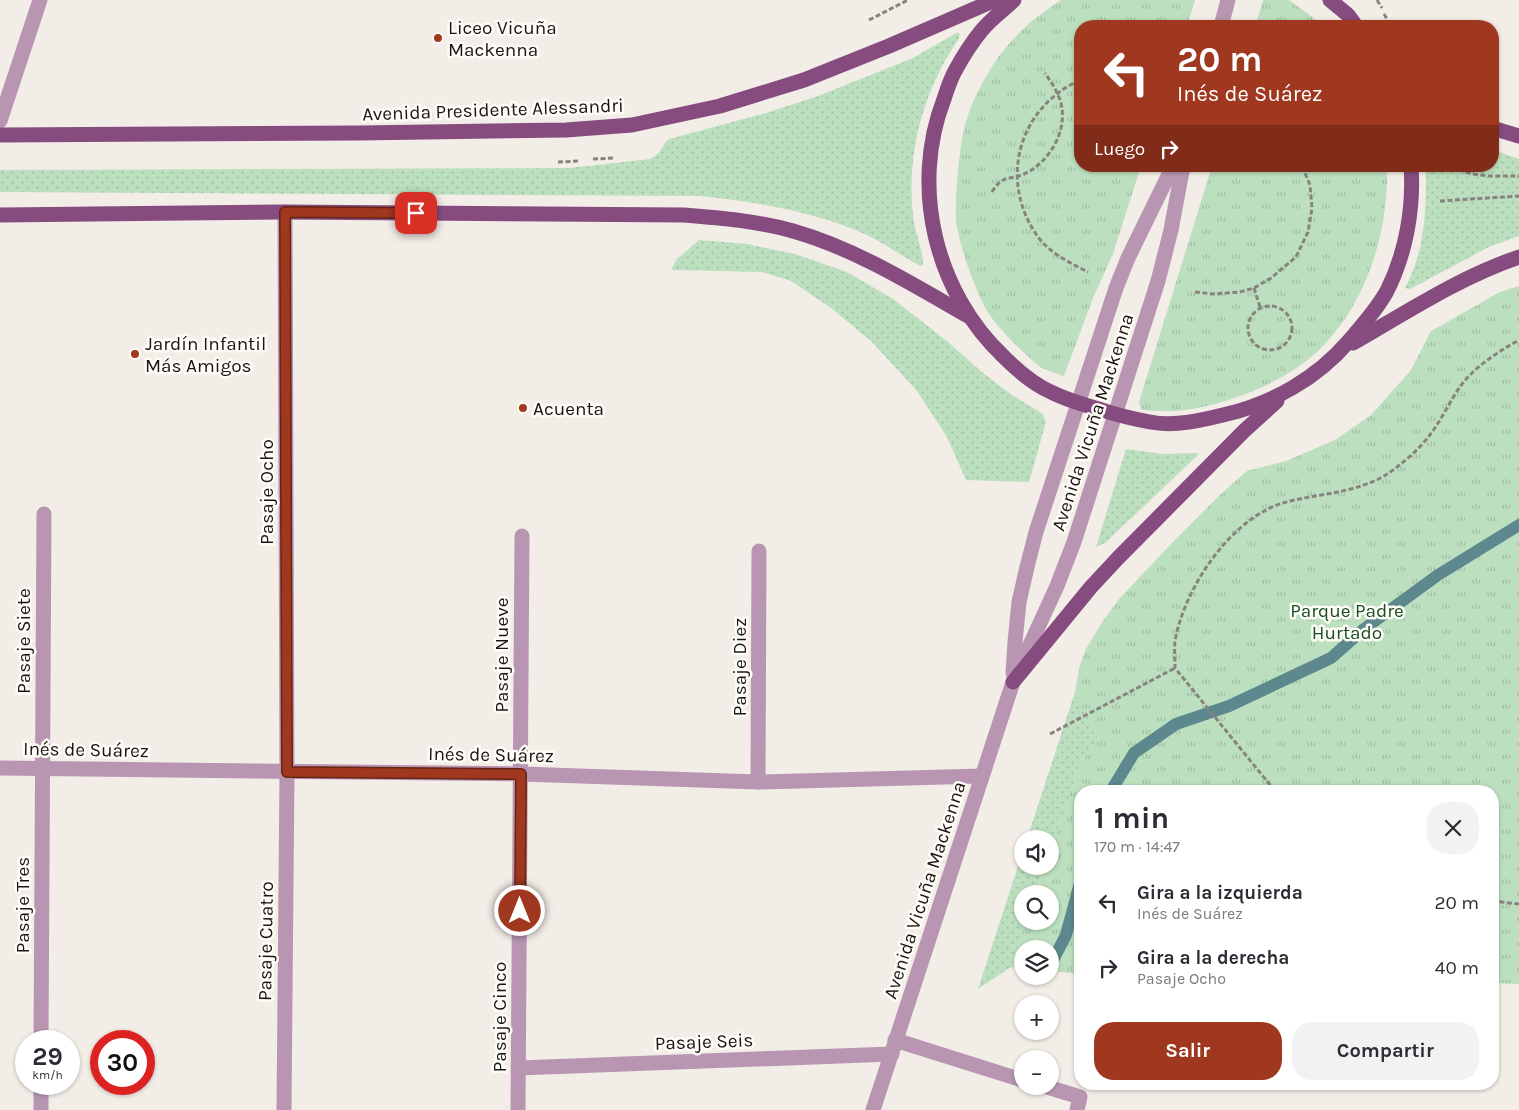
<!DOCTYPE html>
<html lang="es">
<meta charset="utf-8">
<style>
body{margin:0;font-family:Karla,sans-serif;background:#f2f2f3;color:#2b2b33;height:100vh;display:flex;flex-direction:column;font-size:19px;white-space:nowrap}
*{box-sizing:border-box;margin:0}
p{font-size:16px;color:#7c7c81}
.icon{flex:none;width:28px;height:28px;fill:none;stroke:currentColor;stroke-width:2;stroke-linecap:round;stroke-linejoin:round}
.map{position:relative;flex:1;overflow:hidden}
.side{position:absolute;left:1074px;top:785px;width:425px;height:305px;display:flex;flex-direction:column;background:#fff;border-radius:20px;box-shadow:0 1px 4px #0004}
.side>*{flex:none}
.hud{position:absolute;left:1074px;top:20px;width:425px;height:152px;border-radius:20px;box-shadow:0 1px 4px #0004;background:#a0371f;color:#fff;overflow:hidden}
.controls{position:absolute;left:1014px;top:830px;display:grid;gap:10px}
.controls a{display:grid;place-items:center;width:45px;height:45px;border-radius:50%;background:#fff;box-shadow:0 1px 4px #0004;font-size:25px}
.speed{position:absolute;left:15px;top:1030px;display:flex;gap:10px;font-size:25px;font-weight:700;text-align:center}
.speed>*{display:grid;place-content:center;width:65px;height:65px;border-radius:50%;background:#fff;box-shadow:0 1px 4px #0004;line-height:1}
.speed small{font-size:12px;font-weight:400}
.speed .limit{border:8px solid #d22;background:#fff;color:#111}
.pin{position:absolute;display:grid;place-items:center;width:42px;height:42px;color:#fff;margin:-21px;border-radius:10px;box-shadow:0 2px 8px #0006}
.me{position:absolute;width:55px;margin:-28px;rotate:0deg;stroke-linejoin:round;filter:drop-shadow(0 0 4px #0008)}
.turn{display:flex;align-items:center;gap:18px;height:105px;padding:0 20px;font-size:22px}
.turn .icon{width:65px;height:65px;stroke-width:2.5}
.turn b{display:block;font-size:35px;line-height:42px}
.then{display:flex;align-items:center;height:48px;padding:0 20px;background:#0003;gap:10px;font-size:19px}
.round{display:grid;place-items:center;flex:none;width:52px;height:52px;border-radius:20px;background:#f2f2f3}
.summary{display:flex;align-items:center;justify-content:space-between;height:85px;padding:0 20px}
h1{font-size:30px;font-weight:700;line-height:38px}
.button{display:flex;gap:10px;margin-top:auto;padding:10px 20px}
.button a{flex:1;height:58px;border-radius:20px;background:#a0371f;color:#fff;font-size:20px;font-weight:700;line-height:58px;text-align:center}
.button a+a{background:#f2f2f3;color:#2b2b33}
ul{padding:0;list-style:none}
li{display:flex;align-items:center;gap:15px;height:65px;padding:0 20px}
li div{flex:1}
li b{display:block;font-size:19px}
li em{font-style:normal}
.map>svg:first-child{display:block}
.grass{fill:url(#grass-dots)}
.park{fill:url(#park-tufts)}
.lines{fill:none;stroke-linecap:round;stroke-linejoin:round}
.stream{stroke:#5d888e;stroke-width:12}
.path{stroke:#87837f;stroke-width:3;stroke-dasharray:5 2.5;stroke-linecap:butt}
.minor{stroke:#b896b2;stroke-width:15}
.major{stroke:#874c7f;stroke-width:15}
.route-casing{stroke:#682414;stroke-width:12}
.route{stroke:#a0371f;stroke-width:9}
.poi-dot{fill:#a0371f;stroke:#fffbf7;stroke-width:2}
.labels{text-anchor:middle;stroke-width:5;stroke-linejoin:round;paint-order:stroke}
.poi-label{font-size:19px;fill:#181614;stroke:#fffbf7;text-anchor:start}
.street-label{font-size:19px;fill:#181614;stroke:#fffbf7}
.park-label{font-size:19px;fill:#154f21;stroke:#fffbf7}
</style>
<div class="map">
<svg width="1519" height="1110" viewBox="0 0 1519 1110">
<defs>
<pattern id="grass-dots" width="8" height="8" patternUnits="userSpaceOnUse" patternTransform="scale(1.25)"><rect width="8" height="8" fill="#bce0bf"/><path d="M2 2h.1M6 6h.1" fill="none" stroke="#a1bfa3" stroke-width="1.8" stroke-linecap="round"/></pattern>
<pattern id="park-tufts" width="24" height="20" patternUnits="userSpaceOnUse" patternTransform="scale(1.25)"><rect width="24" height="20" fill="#bce0bf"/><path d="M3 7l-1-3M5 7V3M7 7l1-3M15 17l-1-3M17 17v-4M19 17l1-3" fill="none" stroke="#a1bfa3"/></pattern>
</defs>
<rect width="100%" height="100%" fill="#f3ede7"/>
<g class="grass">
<path d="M958,32L960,35L958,40C923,91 906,155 913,216C914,230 924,253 923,265L920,266C902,256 885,244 867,235C815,211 756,202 699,196L0,192V170L569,168L650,159C664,152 660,146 669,139L766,113L818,96L913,58Z"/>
<path d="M1493,150L1519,159V236L1489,247L1410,289L1405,288C1426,249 1426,209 1426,166H1492Z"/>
<path d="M699,240L747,244L795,254L847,272L893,299L947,341L983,373L1012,395L1043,414L1046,422L1029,482L966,480L947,437L917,391L871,341L831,308L791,281L762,272L671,270L677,259Z"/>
<path d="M1126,449L1162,454L1198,453V455L1105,543L1096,547Z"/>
<path d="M1075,692L1098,737L1081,763L1050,852V839H1027Z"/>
<path d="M1022,854V866H1045L1036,894H1022V921H1026L1011,967L978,989Z"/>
</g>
<g class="park">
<path d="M1061,0H1195L1187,26H1080V166H1141L1113,254L1093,298L1064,376C1056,373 1046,371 1039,366C1026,356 998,328 989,314C976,294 959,245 956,221C955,202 957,180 959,161C961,141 965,120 973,102C995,54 1018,28 1061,0Z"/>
<path d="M1263,0H1289L1311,16L1321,26H1255Z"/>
<path d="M1212,166H1387C1389,230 1368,300 1322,347C1290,380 1231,404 1186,410C1171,412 1156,411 1141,410L1139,402Z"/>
<path d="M1519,286V984L1493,983L1492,791H1080V974L1050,971V949H1022V968L1011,967L1026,921H1050V894H1036L1045,866H1050V852L1074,782L1081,763L1098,737L1075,692L1079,668L1086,649L1103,621L1120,598L1171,544L1222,493L1247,471L1286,461L1335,440L1371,415L1411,370L1431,331L1500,292Z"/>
</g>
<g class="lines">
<g class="stream">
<path d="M1111,791L1134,753L1176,724L1229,706L1331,658L1364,629L1438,575L1519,525"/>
<path d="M1050,966L1066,935L1080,883"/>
</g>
<g class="path">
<path d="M1377,0L1382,8"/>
<path d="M1384,14L1391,26"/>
<path d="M869,20L908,0"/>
<path d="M1080,80C1018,108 998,181 1038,237C1050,253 1070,263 1088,272"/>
<path d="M593,159L614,158"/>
<path d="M558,162L579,161"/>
<path d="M1452,166C1472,178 1496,176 1519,176"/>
<path d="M992,192C1003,174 1008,181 1024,174C1049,163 1068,131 1061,103C1058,92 1051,82 1045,73"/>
<path d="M1440,201L1519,196"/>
<path d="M1254,288L1260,307"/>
<path d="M1195,292L1213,294L1240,292L1254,288L1271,278L1296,257L1308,232L1312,208L1310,185L1302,166"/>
<circle cx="1270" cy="328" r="22"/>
<path d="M1050,734L1175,668"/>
<path d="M1275,791L1175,668C1175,659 1174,650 1175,641C1184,589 1230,519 1283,503C1322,492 1364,494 1397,467C1410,457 1423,445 1432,432C1443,417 1451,399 1462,384C1477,365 1498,352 1519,340"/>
<path d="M1492,901L1519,904"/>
</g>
<g class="minor">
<path d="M1221,26L1228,0"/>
<path d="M0,121L40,0"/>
<path d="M1013,673L1015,642L1019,602L1027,567L1036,532L1116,288L1128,258L1173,166"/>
<path d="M0,768L521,774L758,782L981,776"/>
<path d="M758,782L759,551"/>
<path d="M895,1040L1022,1080"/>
<path d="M41,1041L44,514"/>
<path d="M519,1068L892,1054"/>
<path d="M1044,1086L1080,1097L1077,1110"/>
<path d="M41,1110V1084"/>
<path d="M284,1110L287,772L285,212"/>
<path d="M518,1110L522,536"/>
<path d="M873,1110L1013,682L1057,586L1074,542L1158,281L1171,230L1183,166"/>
</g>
<g class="major">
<path d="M1014,0C1004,10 991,19 982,30C972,42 962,58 955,71C950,80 947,90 944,99C910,187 935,292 1004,357C1017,370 1033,384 1051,392C1067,400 1084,405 1102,410C1117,415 1134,419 1150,422C1175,427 1203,420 1227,414C1273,403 1317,378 1348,342C1362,326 1377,309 1387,291C1406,253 1414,208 1411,166"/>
<path d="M1330,0L1348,15L1356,26"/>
<path d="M1492,128L1519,136"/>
<path d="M0,135L359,133L566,130L632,125L720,106L804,80L889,46L995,0"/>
<path d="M0,215L285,212L684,215C721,218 758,221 793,231C856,249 912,284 968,316"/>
<path d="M1353,343C1407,312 1460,277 1519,257"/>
<path d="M1013,682L1091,587L1118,558L1244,431L1277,401"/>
</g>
</g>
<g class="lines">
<g class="route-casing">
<path id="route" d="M416,213L285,212L287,772L521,774L520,911"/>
</g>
<use href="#route" class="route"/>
</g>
<g class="poi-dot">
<circle cx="438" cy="38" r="5"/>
<circle cx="135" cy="354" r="5"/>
<circle cx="523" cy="408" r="5"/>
</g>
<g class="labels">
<g class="poi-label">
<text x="448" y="34">Liceo Vicuña<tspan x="448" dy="22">Mackenna</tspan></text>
<text x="145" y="350">Jardín Infantil<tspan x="145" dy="22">Más Amigos</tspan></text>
<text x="533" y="415">Acuenta</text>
</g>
<g class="street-label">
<text transform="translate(493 109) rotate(-2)" y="7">Avenida Presidente Alessandri</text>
<text transform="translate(1092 422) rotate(-72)" y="7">Avenida Vicuña Mackenna</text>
<text transform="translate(266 492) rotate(-90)" y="7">Pasaje Ocho</text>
<text transform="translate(23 641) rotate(-90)" y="7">Pasaje Siete</text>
<text transform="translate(501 655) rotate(-90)" y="7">Pasaje Nueve</text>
<text transform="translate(739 667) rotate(-90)" y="7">Pasaje Diez</text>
<text transform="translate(86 749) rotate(1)" y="7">Inés de Suárez</text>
<text transform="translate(491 754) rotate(1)" y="7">Inés de Suárez</text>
<text transform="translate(924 890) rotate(-72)" y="7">Avenida Vicuña Mackenna</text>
<text transform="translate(22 905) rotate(-90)" y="7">Pasaje Tres</text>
<text transform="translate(265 941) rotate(-89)" y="7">Pasaje Cuatro</text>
<text transform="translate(499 1017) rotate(-90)" y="7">Pasaje Cinco</text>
<text transform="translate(704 1041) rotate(-2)" y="7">Pasaje Seis</text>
</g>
<g class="park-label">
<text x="1347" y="617">Parque Padre<tspan x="1347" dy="22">Hurtado</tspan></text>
</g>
</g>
</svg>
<div class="controls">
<a><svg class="icon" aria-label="sound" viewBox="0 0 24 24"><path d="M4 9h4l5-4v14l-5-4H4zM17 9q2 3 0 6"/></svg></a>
<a><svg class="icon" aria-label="search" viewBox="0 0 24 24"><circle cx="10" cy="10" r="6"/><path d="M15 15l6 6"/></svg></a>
<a><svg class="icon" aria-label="layers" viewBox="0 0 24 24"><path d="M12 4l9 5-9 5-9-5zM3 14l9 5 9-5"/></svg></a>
<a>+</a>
<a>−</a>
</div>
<div class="speed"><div>29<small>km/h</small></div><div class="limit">30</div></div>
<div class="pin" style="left:416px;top:213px;background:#d93025"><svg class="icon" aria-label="arrive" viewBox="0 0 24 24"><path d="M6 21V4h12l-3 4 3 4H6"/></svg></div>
<svg class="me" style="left:520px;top:911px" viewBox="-20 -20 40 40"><circle r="17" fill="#a0371f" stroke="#fff" stroke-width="3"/><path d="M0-11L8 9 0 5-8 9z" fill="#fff"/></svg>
<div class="hud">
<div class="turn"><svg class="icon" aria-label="left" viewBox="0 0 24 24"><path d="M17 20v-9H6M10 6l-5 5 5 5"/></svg><div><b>20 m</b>Inés de Suárez</div></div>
<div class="then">Luego<svg class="icon" aria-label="right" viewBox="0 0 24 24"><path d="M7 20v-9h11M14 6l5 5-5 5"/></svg></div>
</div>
<section class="side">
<div class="summary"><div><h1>1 min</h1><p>170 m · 14:47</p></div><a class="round"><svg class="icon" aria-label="close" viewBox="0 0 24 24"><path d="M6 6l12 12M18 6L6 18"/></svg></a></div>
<ul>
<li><svg class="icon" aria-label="left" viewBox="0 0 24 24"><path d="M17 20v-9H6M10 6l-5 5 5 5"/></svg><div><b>Gira a la izquierda</b><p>Inés de Suárez</p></div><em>20 m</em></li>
<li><svg class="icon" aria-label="right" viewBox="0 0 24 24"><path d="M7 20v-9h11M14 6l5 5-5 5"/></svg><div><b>Gira a la derecha</b><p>Pasaje Ocho</p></div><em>40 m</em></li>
</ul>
<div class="button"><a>Salir</a><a>Compartir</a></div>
</section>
</div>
